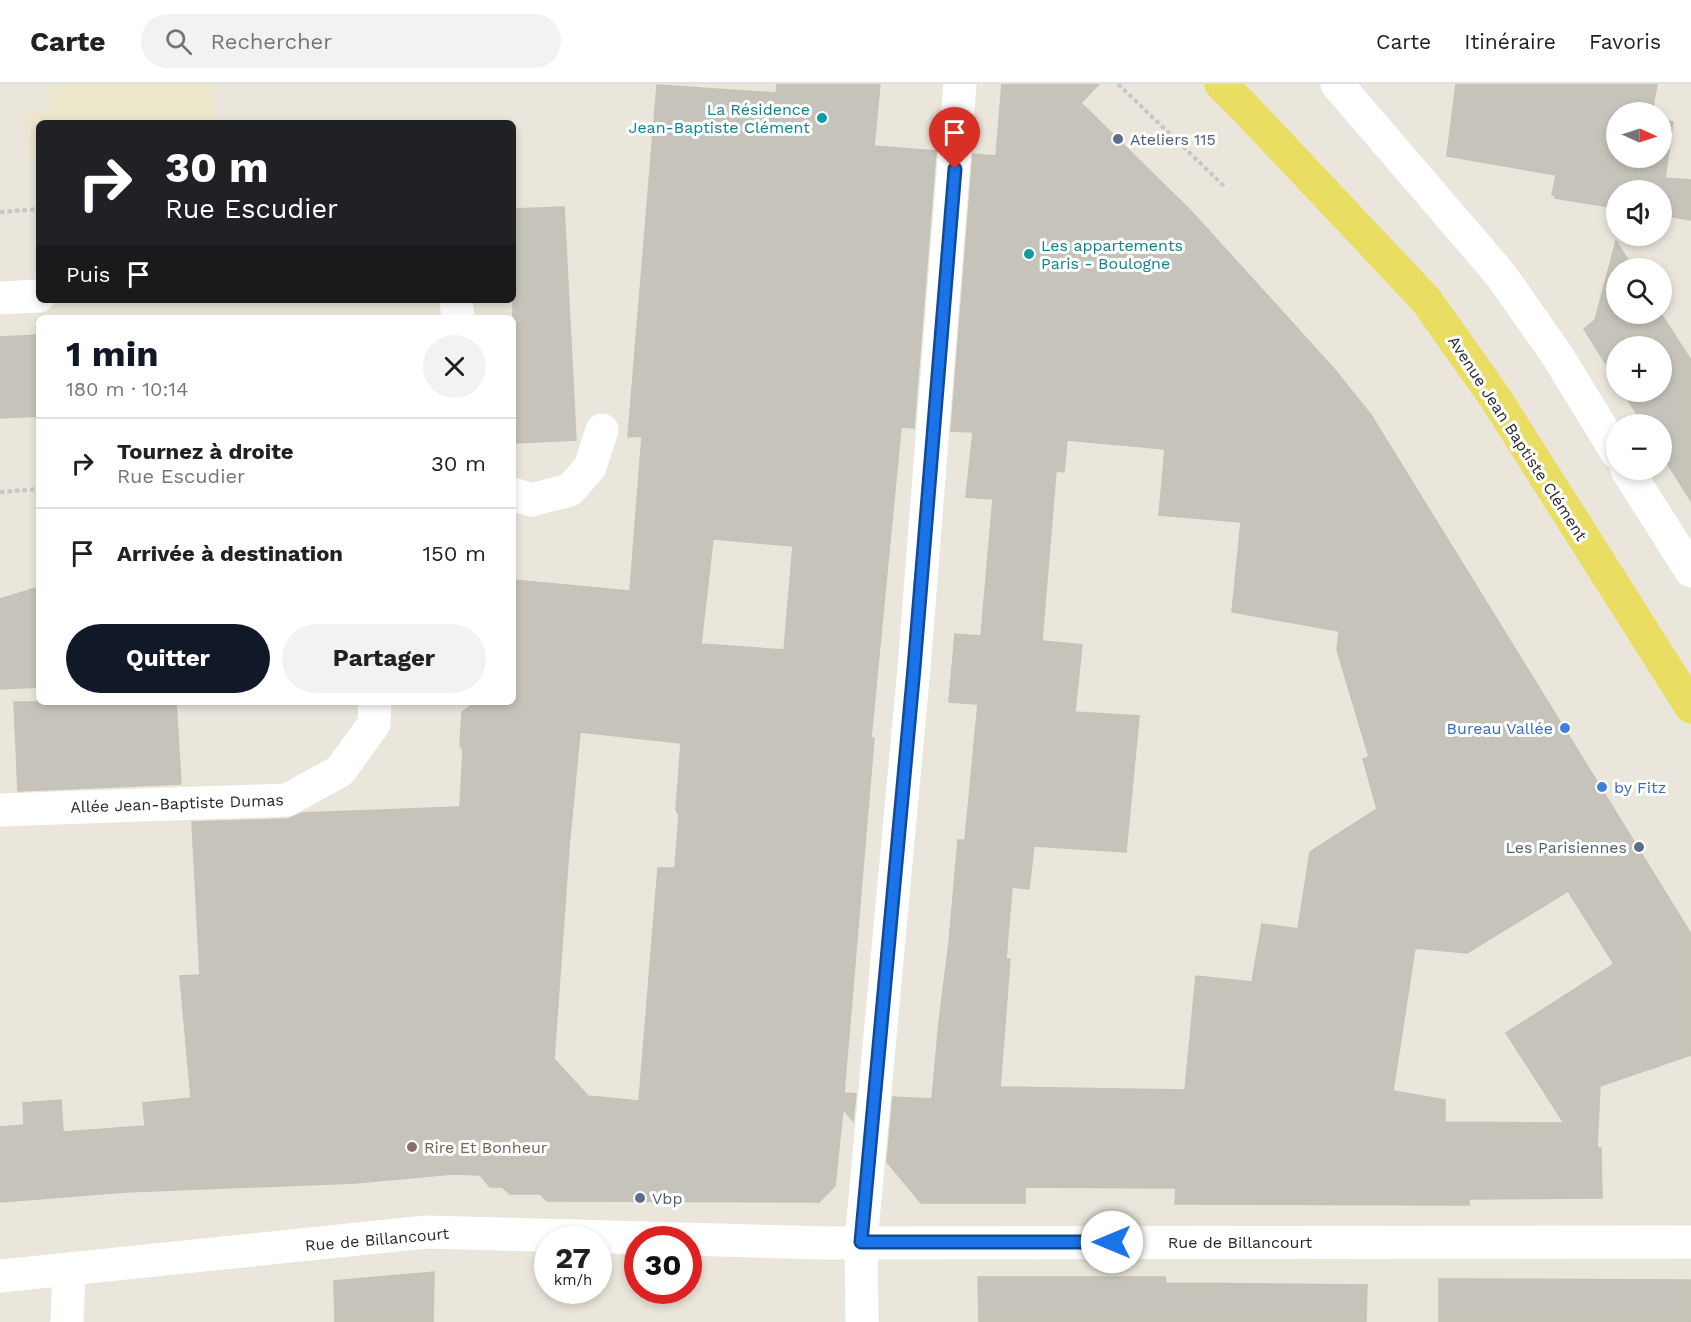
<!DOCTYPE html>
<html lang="fr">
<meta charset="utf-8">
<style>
body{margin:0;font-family:"Work Sans",sans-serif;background:#f2f2f2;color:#202124;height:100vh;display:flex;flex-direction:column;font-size:22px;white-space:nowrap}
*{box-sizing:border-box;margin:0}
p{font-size:20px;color:#757577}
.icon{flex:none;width:33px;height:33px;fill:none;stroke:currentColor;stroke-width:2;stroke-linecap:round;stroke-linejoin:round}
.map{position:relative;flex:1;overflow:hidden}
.panel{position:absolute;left:36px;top:231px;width:480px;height:390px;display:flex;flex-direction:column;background:#fff;border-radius:9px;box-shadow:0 3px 9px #0003}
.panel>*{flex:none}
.top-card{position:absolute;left:36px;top:36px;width:480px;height:183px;border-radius:9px;box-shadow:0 3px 9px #0003;background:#202124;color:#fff;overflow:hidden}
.needle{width:39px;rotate:93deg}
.controls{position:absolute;left:1606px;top:18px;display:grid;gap:12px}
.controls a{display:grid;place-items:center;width:66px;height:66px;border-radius:50%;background:#fff;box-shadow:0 3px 9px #0003;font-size:30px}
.speed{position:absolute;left:534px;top:1142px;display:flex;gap:12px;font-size:30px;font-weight:700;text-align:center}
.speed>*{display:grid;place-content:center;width:78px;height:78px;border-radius:50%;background:#fff;box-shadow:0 3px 9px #0003;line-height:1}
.speed small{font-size:15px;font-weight:400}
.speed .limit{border:9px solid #d22;background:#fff;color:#111}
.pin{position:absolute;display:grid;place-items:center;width:51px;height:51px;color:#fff;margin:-62px -26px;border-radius:50% 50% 50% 0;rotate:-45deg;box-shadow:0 0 6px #0007}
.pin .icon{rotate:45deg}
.me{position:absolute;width:66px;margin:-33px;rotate:270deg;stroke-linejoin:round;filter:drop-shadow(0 0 4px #0008)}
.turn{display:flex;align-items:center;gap:21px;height:126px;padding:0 30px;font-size:27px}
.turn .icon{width:78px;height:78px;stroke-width:2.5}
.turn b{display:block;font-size:42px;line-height:51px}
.then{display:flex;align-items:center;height:57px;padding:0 30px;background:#0003;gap:12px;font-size:22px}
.round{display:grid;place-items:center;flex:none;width:63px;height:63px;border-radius:32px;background:#f2f2f2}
.head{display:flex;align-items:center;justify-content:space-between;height:102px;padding:0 30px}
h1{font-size:36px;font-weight:700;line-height:45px;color:#111827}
.cta{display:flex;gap:12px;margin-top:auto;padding:12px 30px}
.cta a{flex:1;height:69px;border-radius:36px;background:#111827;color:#fff;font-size:24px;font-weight:700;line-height:69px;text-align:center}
.cta a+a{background:#f2f2f2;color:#202124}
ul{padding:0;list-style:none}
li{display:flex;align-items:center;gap:18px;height:90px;padding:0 30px;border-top:2px solid #e0e0e0}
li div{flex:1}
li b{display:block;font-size:22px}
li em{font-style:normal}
header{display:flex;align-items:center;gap:36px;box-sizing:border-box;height:84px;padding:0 30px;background:#fff;border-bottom:2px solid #e0e0e0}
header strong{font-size:28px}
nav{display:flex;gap:33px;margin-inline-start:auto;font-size:21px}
.search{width:420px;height:54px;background:#f2f2f2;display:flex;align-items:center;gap:15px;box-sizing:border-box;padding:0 21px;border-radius:33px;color:#757577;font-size:22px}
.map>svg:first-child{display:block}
.education{fill:#ece6cb}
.building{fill:#c6c4ba;stroke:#c6c2b5;stroke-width:1.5;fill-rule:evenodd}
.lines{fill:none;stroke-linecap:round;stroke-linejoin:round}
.path{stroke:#c7c7c7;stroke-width:4;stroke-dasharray:4.5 3;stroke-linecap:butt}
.minor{stroke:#fff;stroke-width:33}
.major{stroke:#e9de61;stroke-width:33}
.route-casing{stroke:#114b97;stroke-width:15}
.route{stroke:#1a73e8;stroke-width:10}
.culture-dot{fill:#0f9aa8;stroke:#fff;stroke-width:2}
.service-dot{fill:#5c6f8a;stroke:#fff;stroke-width:2}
.shop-dot{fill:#3f7fe0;stroke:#fff;stroke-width:2}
.education-dot{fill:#8d6e63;stroke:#fff;stroke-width:2}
.labels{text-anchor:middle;stroke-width:6;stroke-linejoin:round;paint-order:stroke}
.culture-label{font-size:16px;fill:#0d838f;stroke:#fff;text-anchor:end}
.service-label{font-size:16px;fill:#4e5e75;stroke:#fff;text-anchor:start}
.street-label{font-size:16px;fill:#292929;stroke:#fff}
.shop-label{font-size:16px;fill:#366cbe;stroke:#fff;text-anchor:end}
.education-label{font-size:16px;fill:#785e54;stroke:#fff;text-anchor:start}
</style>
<header>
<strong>Carte</strong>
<div class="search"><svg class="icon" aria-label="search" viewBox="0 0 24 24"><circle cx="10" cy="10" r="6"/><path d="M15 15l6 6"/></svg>Rechercher</div>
<nav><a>Carte</a><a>Itinéraire</a><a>Favoris</a></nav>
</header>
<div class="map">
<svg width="1691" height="1238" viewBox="0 0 1691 1238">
<rect width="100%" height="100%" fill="#eae6db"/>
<path class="education" d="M49,0H213L215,39H39V73L28,74L25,30L51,28Z"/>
<g class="building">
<path d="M777,0H880L874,62L936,67L914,344L901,343L871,654H874L844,1009L856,1010L853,1037L843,1025L835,1102L819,1118L547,1117L540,1110H510L502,1103H490L480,1091L453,1090L355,1099L125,1108L0,1118V1043L24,1041L23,1019L61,1016L63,1048L145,1042L143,1019L191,1014L180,892L200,891L192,738L288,735L302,729L460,723L463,666L460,661L462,628L476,618H513V496L630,507L642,352L628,353L657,1L776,9ZM713,455L793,462L784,566L701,560ZM580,648L681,659L676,726L679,731L675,784H658L639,1017L588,1012L554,975L569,763Z"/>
<path d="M1002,0H1099L1081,19L1191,127L1335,286L1371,331L1691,850V971L1600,1002L1597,1064H1601L1602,1114L1469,1115V1121L1175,1120L1176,1104L1025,1103V1119H921L887,1078L893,1013L932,1015L939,938L949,859L958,756H965L978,620L949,618L955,550L981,552L993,415L966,413L973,348L951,347L973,70L996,72ZM1067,356L1165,365L1159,431L1241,438L1232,528L1339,547L1337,566L1369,673L1363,675L1377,725L1310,768L1298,845L1262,840L1252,898L1196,892L1185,1006L1000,1003L1010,875H1006L1012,803L1029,805L1034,762L1126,768L1139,632L1075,628L1082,561L1042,557L1056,387L1064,388ZM1568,807L1614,880L1506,949L1564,1039L1445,1038V1016L1393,1007L1415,864L1467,869Z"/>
<path d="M1456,0H1657L1652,28H1617V74H1662V36L1673,38L1665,94L1691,96V136L1662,131V106H1617V124L1555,114V111H1552L1556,91L1447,72Z"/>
<path d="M564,123L576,356L513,359V125Z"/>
<path d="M1616,157L1633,184H1617V230H1661L1691,276V417L1662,371V340H1643L1623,308H1662V262H1617V298L1584,245L1595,236Z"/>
<path d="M39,251V332L0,334V253Z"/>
<path d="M39,503V603L0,605V515Z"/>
<path d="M14,618H176L181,700L18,707Z"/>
<path d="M434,1188L433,1238H335L334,1197Z"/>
<path d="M978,1193H1165L1166,1199L1367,1201L1366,1238H979Z"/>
<path d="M1439,1195L1691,1196V1238H1439Z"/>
</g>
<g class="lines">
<g class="path">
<path d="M1118,0L1226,104"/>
<path d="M0,128L39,125"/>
<path d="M0,408L39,405"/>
</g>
<g class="minor">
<path d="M1337,0L1500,190L1557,271L1617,369"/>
<path d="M0,214L39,212"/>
<path d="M456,216L458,234"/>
<path d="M1627,386L1691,487"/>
<path d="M513,410L531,416L570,406L590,383L602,346"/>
<path d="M0,726L287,716L340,687L374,640L375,618"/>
<path d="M0,1192L426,1148L826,1159L1691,1158"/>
<path d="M67,1238L69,1186"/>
<path d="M862,1238L861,1158L914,584L960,0"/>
</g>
<path class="major" d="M1221,0L1244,23L1426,216L1496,315L1691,623"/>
</g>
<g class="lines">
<g class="route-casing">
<path id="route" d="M955,85L914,584L861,1158H1112"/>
</g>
<use href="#route" class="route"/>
</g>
<g class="culture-dot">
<circle cx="822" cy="34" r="6"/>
<circle cx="1029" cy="170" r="6"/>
</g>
<g class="service-dot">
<circle cx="1118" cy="55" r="6"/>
<circle cx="1639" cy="763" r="6"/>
<circle cx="640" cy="1114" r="6"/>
</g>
<g class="shop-dot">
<circle cx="1565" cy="644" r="6"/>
<circle cx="1602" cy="703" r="6"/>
</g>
<circle class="education-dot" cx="412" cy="1063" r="6"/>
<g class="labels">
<g class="culture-label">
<text x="810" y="31">La Résidence<tspan x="810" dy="18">Jean-Baptiste Clément</tspan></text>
<text x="1041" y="167" text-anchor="start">Les appartements<tspan x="1041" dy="18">Paris - Boulogne</tspan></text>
</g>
<g class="service-label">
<text x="1130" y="61">Ateliers 115</text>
<text x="1627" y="769" text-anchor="end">Les Parisiennes</text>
<text x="652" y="1120">Vbp</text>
</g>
<g class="street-label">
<text transform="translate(1518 354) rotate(57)" y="6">Avenue Jean Baptiste Clément</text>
<text transform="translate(177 719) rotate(-2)" y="6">Allée Jean-Baptiste Dumas</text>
<text transform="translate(377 1155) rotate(-5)" y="6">Rue de Billancourt</text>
<text x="1240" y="1164">Rue de Billancourt</text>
</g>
<g class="shop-label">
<text x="1553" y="650">Bureau Vallée</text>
<text x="1614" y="709" text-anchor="start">by Fitz</text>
</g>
<g class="education-label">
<text x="424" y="1069">Rire Et Bonheur</text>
</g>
</g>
</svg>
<div class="controls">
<a><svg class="needle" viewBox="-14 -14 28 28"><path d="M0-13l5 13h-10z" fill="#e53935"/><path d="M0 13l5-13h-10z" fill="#757577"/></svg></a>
<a><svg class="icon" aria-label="sound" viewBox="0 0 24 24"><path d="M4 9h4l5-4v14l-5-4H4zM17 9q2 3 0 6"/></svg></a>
<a><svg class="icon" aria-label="search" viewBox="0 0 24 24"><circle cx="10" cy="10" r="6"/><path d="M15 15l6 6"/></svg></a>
<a>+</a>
<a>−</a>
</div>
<div class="speed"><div>27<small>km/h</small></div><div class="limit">30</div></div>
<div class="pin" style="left:955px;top:85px;background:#d93025"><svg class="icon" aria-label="arrive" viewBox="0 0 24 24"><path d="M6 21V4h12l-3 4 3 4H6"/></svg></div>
<svg class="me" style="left:1112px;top:1158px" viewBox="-20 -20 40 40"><circle r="19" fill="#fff"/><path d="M0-13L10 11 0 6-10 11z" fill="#1a73e8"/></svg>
<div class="top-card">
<div class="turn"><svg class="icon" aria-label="right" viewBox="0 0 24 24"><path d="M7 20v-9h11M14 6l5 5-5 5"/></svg><div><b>30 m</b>Rue Escudier</div></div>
<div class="then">Puis<svg class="icon" aria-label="arrive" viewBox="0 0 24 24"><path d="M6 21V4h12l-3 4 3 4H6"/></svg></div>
</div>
<section class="panel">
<div class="head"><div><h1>1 min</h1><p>180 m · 10:14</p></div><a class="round"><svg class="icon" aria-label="close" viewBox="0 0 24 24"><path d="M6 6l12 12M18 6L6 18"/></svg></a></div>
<ul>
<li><svg class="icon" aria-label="right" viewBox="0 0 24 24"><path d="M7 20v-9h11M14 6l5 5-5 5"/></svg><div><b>Tournez à droite</b><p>Rue Escudier</p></div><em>30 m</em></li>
<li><svg class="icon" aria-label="arrive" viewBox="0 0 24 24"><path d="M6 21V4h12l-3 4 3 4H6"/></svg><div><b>Arrivée à destination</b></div><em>150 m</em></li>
</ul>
<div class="cta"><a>Quitter</a><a>Partager</a></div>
</section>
</div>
